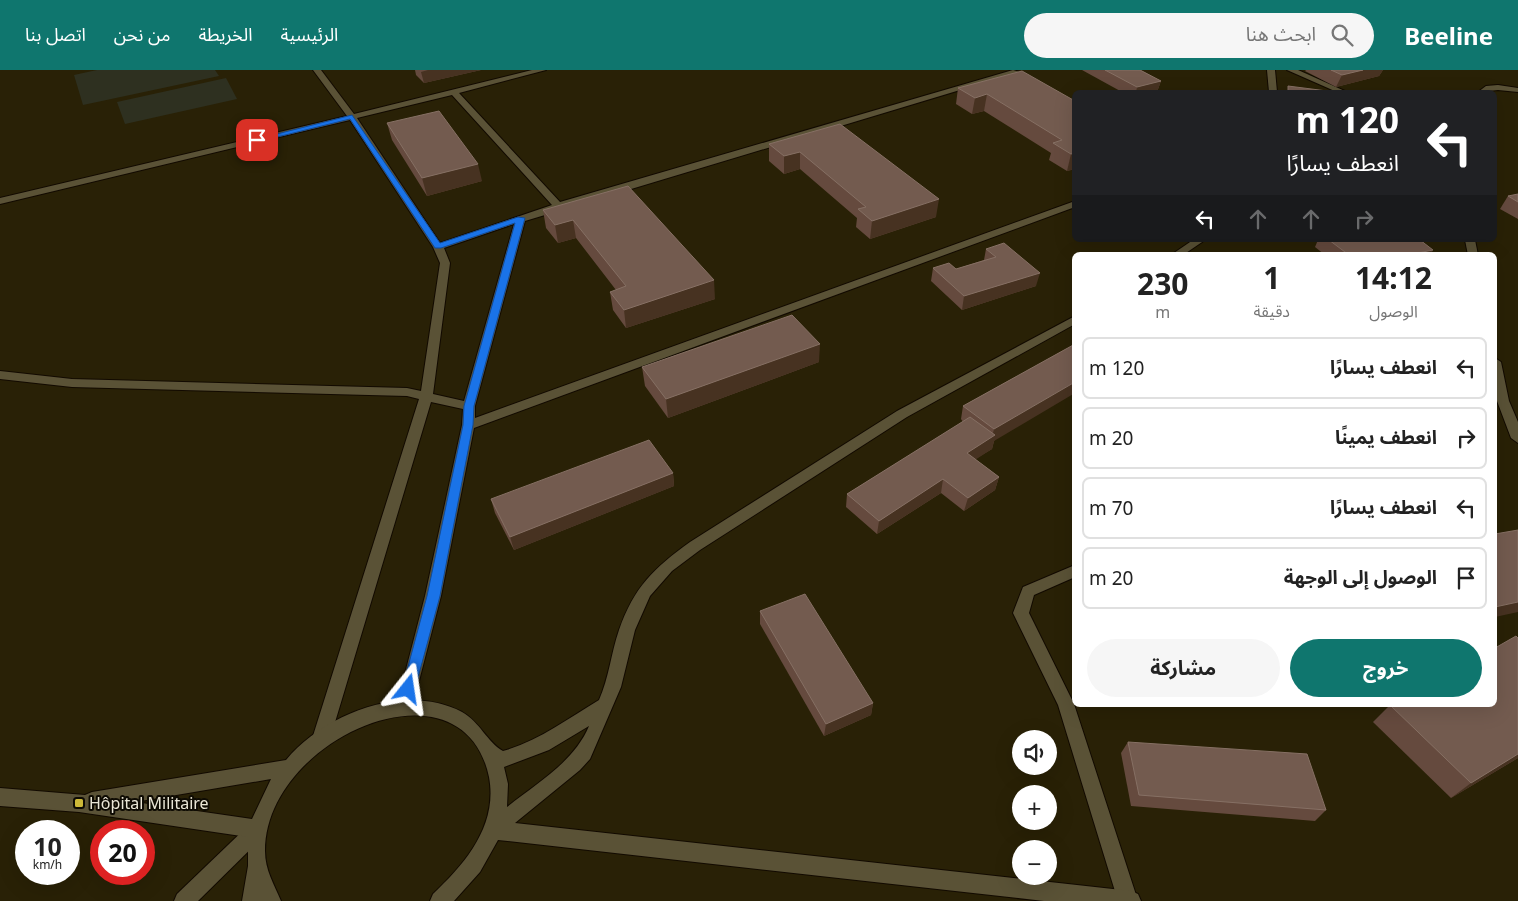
<!DOCTYPE html>
<html lang="ar">
<meta charset="utf-8">
<style>
body{margin:0;font-family:"Noto Sans","Noto Sans Arabic",sans-serif;background:#f6f6f6;color:#222;direction:rtl;height:100vh;display:flex;flex-direction:column;font-size:19px;white-space:nowrap}
*{box-sizing:border-box;margin:0}
p{font-size:16px;color:#767676}
.icon{flex:none;width:28px;height:28px;fill:none;stroke:currentColor;stroke-width:2;stroke-linecap:round;stroke-linejoin:round}
.map{position:relative;flex:1;overflow:hidden;direction:ltr}
.drawer{position:absolute;left:1072px;top:182px;width:425px;height:455px;display:flex;flex-direction:column;background:#fff;border-radius:8px;box-shadow:0 5px 20px #0002;direction:rtl}
.drawer>*{flex:none}
.hud{position:absolute;left:1072px;top:20px;width:425px;height:152px;border-radius:8px;box-shadow:0 5px 20px #0002;direction:rtl;background:#202124;color:#fff;overflow:hidden}
.fabs{position:absolute;left:1012px;top:660px;display:grid;gap:10px}
.fabs a{display:grid;place-items:center;width:45px;height:45px;border-radius:50%;background:#fff;box-shadow:0 5px 20px #0002;font-size:25px}
.speed{position:absolute;left:15px;top:750px;display:flex;gap:10px;font-size:25px;font-weight:700;text-align:center}
.speed>*{display:grid;place-content:center;width:65px;height:65px;border-radius:50%;background:#fff;box-shadow:0 5px 20px #0002;line-height:1}
.speed small{font-size:12px;font-weight:400}
.speed .limit{border:8px solid #d22;background:#fff;color:#111}
.pin{position:absolute;display:grid;place-items:center;width:42px;height:42px;color:#fff;margin:-21px;border-radius:10px;box-shadow:0 2px 8px #0006}
.me{position:absolute;width:55px;margin:-28px;rotate:15deg;stroke-linejoin:round;filter:drop-shadow(0 0 4px #0008)}
.turn{display:flex;align-items:center;gap:18px;height:105px;padding:0 15px;font-size:22px}
.turn .icon{width:65px;height:65px;stroke-width:2.5}
.turn b{display:block;font-size:35px;line-height:42px}
.lanes{display:flex;align-items:center;height:48px;padding:0 15px;background:#0003;justify-content:center;gap:25px;direction:ltr}
.lanes .off{opacity:.35}
.eta{display:flex;justify-content:space-evenly;align-items:center;height:85px;text-align:center}
.eta b{font-size:30px;font-weight:700;line-height:35px}
.cta{display:flex;gap:10px;margin-top:auto;padding:10px 15px}
.cta a{flex:1;height:58px;border-radius:30px;background:#0f766e;color:#fff;font-size:20px;font-weight:700;line-height:58px;text-align:center}
.cta a+a{background:#f6f6f6;color:#222}
ul{padding:0;list-style:none}
li{display:flex;align-items:center;gap:15px;height:62px;margin:0 10px 8px;padding:0 5px;border:2px solid #e0e0e0;border-radius:8px}
li div{flex:1}
li b{display:block;font-size:19px}
li em{font-style:normal}
header{display:flex;align-items:center;gap:30px;box-sizing:border-box;height:70px;padding:0 25px;background:#0f766e;color:#fff}
header strong{font-size:24px}
nav{display:flex;gap:28px;margin-inline-start:auto;font-size:18px}
.search{width:350px;height:45px;background:#f6f6f6;display:flex;align-items:center;gap:12px;box-sizing:border-box;padding:0 18px;border-radius:28px;color:#767676;font-size:19px}
.map>svg:first-child{display:block}
.green{fill:#2e3020}
.lines{fill:none;stroke-linecap:round;stroke-linejoin:round}
.service-casing{stroke:#120a00;stroke-width:2}
.minor-casing{stroke:#120a00;stroke-width:2}
.service{fill:#5a5236;fill-rule:evenodd}
.minor{fill:#5a5236;fill-rule:evenodd}
.wall{fill:#654a3e}
.shaded-wall{fill:#473221}
.building{fill:#735b4f;stroke:#867064}
.route{fill:#1a73e8;stroke:#114b97}
.poi-dot{fill:#cdb938;stroke:#0e0b03;stroke-width:2}
.labels{text-anchor:middle;stroke-width:4;stroke-linejoin:round;paint-order:stroke}
.near-poi-label{font-size:16px;fill:#eae6d6;stroke:#0e0b03;text-anchor:start}
</style>
<header>
<strong>Beeline</strong>
<div class="search"><svg class="icon" aria-label="search" viewBox="0 0 24 24"><circle cx="10" cy="10" r="6"/><path d="M15 15l6 6"/></svg>ابحث هنا</div>
<nav><a>الرئيسية</a><a>الخريطة</a><a>من نحن</a><a>اتصل بنا</a></nav>
</header>
<div class="map">
<svg width="1518" height="831" viewBox="0 0 1518 831">
<rect width="100%" height="100%" fill="#292106"/>
<g class="green">
<path d="M97,0H215L219,6L83,35L74,5Z"/>
<path d="M226,8L237,29L125,54L117,32Z"/>
</g>
<g class="lines">
<g class="service-casing">
<g id="service">
<path d="M313,0H321L354,44L532,0H546L459,23L560,132L1013,0L1020,2L525,151L475,336V348L1075,131V137L474,358L441,526L412,638L410,643L404,646L398,643L396,638L425,526L462,355L463,339L431,332L330,669L327,675L321,677L315,675L312,669L419,329L407,326L72,317L0,309V301L72,309L407,318L421,321L440,193L433,177L350,50L0,134V128L347,46ZM452,25L552,135L440,173L357,48ZM514,154L464,331L433,324L450,193L444,178Z"/>
<path d="M1075,495V507L1034,525L1029,543L1074,634L1138,831H1118L1058,635L1013,543L1023,517Z"/>
<path d="M258,750L265,753L267,759L265,765L198,831H174L177,824L251,753Z"/>
</g>
</g>
<g class="minor-casing">
<g id="minor">
<path d="M1267,0H1275L1277,22H1269Z"/>
<path d="M1287,0H1298L1347,22H1337Z"/>
<path d="M1498,15L1518,18V22L1498,20L1478,22L1486,16Z"/>
<path d="M1193,170H1205L1183,185H1171Z"/>
<path d="M1465,170H1475L1478,185H1468Z"/>
<path d="M1075,246V254L907,347L700,480L672,501L650,526L635,560L621,617L590,689L580,700L515,753L1131,821L1138,824L1141,831H1044L498,770L480,802L454,831H430L433,824C466,793 498,755 489,707C463,582 265,668 265,781C265,800 274,814 281,831H242L248,796V767L79,742L0,736V718L85,725L92,722L286,690C324,644 405,612 462,642C480,652 487,672 503,681C539,671 567,649 599,630C609,608 611,583 619,560C634,517 654,498 690,472L897,341ZM589,656C574,692 537,713 507,737L508,714L504,697L549,680ZM271,709L252,749L135,732Z"/>
<path d="M1495,288L1501,292L1509,331L1518,352V373L1511,368L1497,331Z"/>
</g>
</g>
<use href="#service" class="service"/>
<use href="#minor" class="minor"/>
</g>
<g class="wall">
<path d="M415,0H481L424,13L416,5Z"/>
<path d="M1082,0H1140L1161,11L1157,22H1122Z"/>
<path d="M1306,0H1383L1379,6L1336,17L1305,1Z"/>
<path d="M958,18L1075,31V99L1067,101L1049,90L1051,83L984,41L972,44L956,34Z"/>
<path d="M387,53L482,111L427,126L392,70Z"/>
<path d="M840,54L936,147L870,169L856,157L857,148L800,99L784,104L769,91V74Z"/>
<path d="M628,116L715,229L626,258L613,240L610,222L616,220L576,168L558,173L546,158L543,140Z"/>
<path d="M1518,124V149L1500,139L1508,126Z"/>
<path d="M1318,170H1420L1433,180L1430,185H1325L1315,177Z"/>
<path d="M986,179L1036,216L962,240L931,211L933,198L956,199L984,190Z"/>
<path d="M1075,274L994,371L992,379L975,389L999,407L995,420L964,441L941,423L877,464L846,437L847,424L963,352L961,349L963,336Z"/>
<path d="M819,292L668,348L645,316L642,297Z"/>
<path d="M673,403L674,416L514,480L495,443L491,429Z"/>
<path d="M760,541L873,633L871,645L824,666L760,554Z"/>
<path d="M1518,568V688L1451,728L1373,652L1390,635Z"/>
<path d="M1128,672L1326,740L1315,751L1131,736L1121,683Z"/>
</g>
<g class="shaded-wall">
<path d="M428,0H481L424,13L421,2Z"/>
<path d="M1363,0H1383L1379,6L1336,17L1342,5Z"/>
<path d="M1161,11L1157,22H1136L1137,17Z"/>
<path d="M987,24L984,41L972,44L975,28Z"/>
<path d="M800,82V99L784,104V86Z"/>
<path d="M1075,83V99L1067,101L1071,84Z"/>
<path d="M478,94L482,111L427,126L422,108Z"/>
<path d="M939,129L936,147L870,169L872,151Z"/>
<path d="M573,150L576,168L558,173L555,155Z"/>
<path d="M1433,180L1430,185H1407Z"/>
<path d="M1040,203L1036,216L962,240L964,226Z"/>
<path d="M714,210L715,229L626,258L624,240Z"/>
<path d="M820,274L819,292L668,348L666,329Z"/>
<path d="M1075,312V323L994,371L992,379L964,397L967,383L992,367L994,359Z"/>
<path d="M673,403L674,416L514,480L510,467Z"/>
<path d="M999,407L995,420L964,441L968,428Z"/>
<path d="M943,409L941,423L877,464L879,451Z"/>
<path d="M1518,532V542L1495,547V537Z"/>
<path d="M873,633L871,645L824,666L826,654Z"/>
<path d="M1518,684V688L1451,728L1471,713Z"/>
</g>
<g class="building">
<path d="M1105,0H1140L1161,11L1137,17Z"/>
<path d="M1331,0H1363L1342,5Z"/>
<path d="M1022,1L1075,31V83L1071,84L1053,73L1062,70L987,24L975,28L958,18Z"/>
<path d="M1288,16L1335,22H1288Z"/>
<path d="M439,41L478,94L422,108L387,53Z"/>
<path d="M840,54L939,129L872,151L858,139L866,137L800,82L784,86L769,74Z"/>
<path d="M628,116L714,210L624,240L610,222L626,216L573,150L555,155L543,140Z"/>
<path d="M1518,124V132L1508,126Z"/>
<path d="M1329,170H1420L1433,180L1407,185H1349Z"/>
<path d="M1004,173L1040,203L964,226L933,198L949,193L956,199L996,187L986,179Z"/>
<path d="M792,245L820,274L666,329L642,297Z"/>
<path d="M1075,274V312L994,359L963,336Z"/>
<path d="M970,347L995,365L967,383L999,407L968,428L943,409L879,451L847,424Z"/>
<path d="M649,370L673,403L510,467L491,429Z"/>
<path d="M1518,460V532L1495,537V464Z"/>
<path d="M805,524L873,633L826,654L760,541Z"/>
<path d="M1516,566L1518,568V684L1471,713L1390,635H1495V578Z"/>
<path d="M1128,672L1307,684L1326,740L1139,725Z"/>
</g>
<path class="route" d="M352,45L440,173L518,147L525,148L474,336L473,355L440,526L415,619L413,623L408,625L404,623L402,619L427,526L463,355L464,336L515,153L441,178H435L350,49L257,72L253,70Z"/>
<rect class="poi-dot" x="74" y="728" width="10" height="10" rx="2.5"/>
<g class="labels">
<g class="near-poi-label">
<text x="89" y="739">Hôpital Militaire</text>
</g>
</g>
</svg>
<div class="fabs">
<a><svg class="icon" aria-label="sound" viewBox="0 0 24 24"><path d="M4 9h4l5-4v14l-5-4H4zM17 9q2 3 0 6"/></svg></a>
<a>+</a>
<a>−</a>
</div>
<div class="speed"><div>10<small>km/h</small></div><div class="limit">20</div></div>
<div class="pin" style="left:257px;top:70px;background:#d93025"><svg class="icon" aria-label="arrive" viewBox="0 0 24 24"><path d="M6 21V4h12l-3 4 3 4H6"/></svg></div>
<svg class="me" style="left:408px;top:619px" viewBox="-20 -20 40 40"><path d="M0-17L14 15 0 8-14 15z" fill="#1a73e8" stroke="#fff" stroke-width="4"/></svg>
<div class="hud">
<div class="turn"><svg class="icon" aria-label="left" viewBox="0 0 24 24"><path d="M17 20v-9H6M10 6l-5 5 5 5"/></svg><div><b>120 m</b>انعطف يسارًا</div></div>
<div class="lanes"><svg class="icon" aria-label="left" viewBox="0 0 24 24"><path d="M17 20v-9H6M10 6l-5 5 5 5"/></svg><svg class="icon off" aria-label="ahead" viewBox="0 0 24 24"><path d="M12 20V5M6 11l6-6 6 6"/></svg><svg class="icon off" aria-label="ahead" viewBox="0 0 24 24"><path d="M12 20V5M6 11l6-6 6 6"/></svg><svg class="icon off" aria-label="right" viewBox="0 0 24 24"><path d="M7 20v-9h11M14 6l5 5-5 5"/></svg></div>
</div>
<section class="drawer">
<div class="eta">
<div><b>14:12</b><p>الوصول</p></div>
<div><b>1</b><p>دقيقة</p></div>
<div><b>230</b><p>m</p></div>
</div>
<ul>
<li><svg class="icon" aria-label="left" viewBox="0 0 24 24"><path d="M17 20v-9H6M10 6l-5 5 5 5"/></svg><div><b>انعطف يسارًا</b></div><em>120 m</em></li>
<li><svg class="icon" aria-label="right" viewBox="0 0 24 24"><path d="M7 20v-9h11M14 6l5 5-5 5"/></svg><div><b>انعطف يمينًا</b></div><em>20 m</em></li>
<li><svg class="icon" aria-label="left" viewBox="0 0 24 24"><path d="M17 20v-9H6M10 6l-5 5 5 5"/></svg><div><b>انعطف يسارًا</b></div><em>70 m</em></li>
<li><svg class="icon" aria-label="arrive" viewBox="0 0 24 24"><path d="M6 21V4h12l-3 4 3 4H6"/></svg><div><b>الوصول إلى الوجهة</b></div><em>20 m</em></li>
</ul>
<div class="cta"><a>خروج</a><a>مشاركة</a></div>
</section>
</div>
